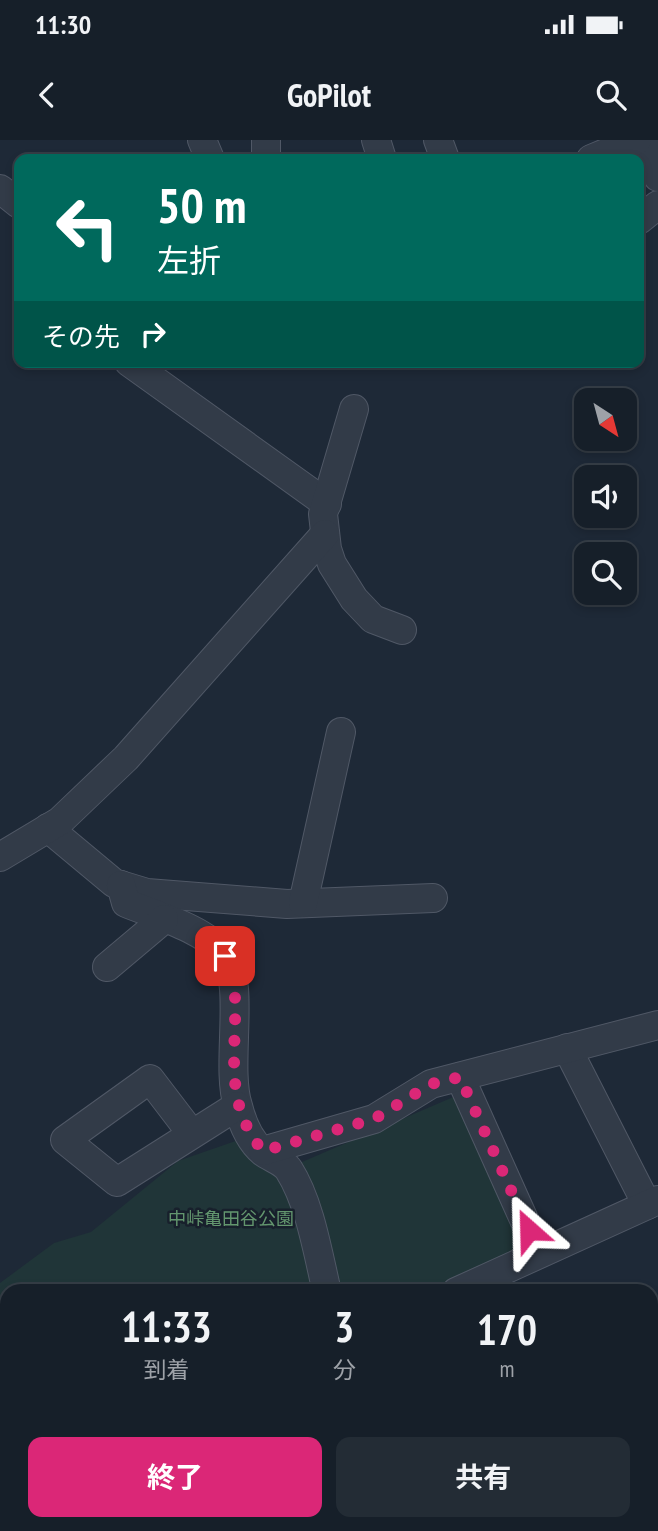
<!DOCTYPE html>
<html lang="ja">
<meta charset="utf-8">
<style>
body{margin:0;font-family:"PT Sans Narrow","Noto Sans JP",sans-serif;background:#232c35;color:#f1f3f6;height:100vh;display:flex;flex-direction:column;font-size:26px;white-space:nowrap}
*{box-sizing:border-box;margin:0}
p{font-size:23px;color:#9ea2a8}
.icon{flex:none;width:38px;height:38px;fill:none;stroke:currentColor;stroke-width:2;stroke-linecap:round;stroke-linejoin:round}
.map{position:relative;flex:1;overflow:hidden}
.drawer{position:absolute;left:0px;top:1144px;width:658px;height:247px;display:flex;flex-direction:column;background:#161f29;border-radius:21px 21px 0 0;box-shadow:0 4px 10px #0003,0 0 0 2px #353d46}
.drawer>*{flex:none}
.guide{position:absolute;left:14px;top:14px;width:630px;height:214px;border-radius:14px;box-shadow:0 4px 10px #0003,0 0 0 2px #353d46;background:#00695c;color:#fff;overflow:hidden}
.needle{width:46px;rotate:144deg}
.fabs{position:absolute;left:574px;top:248px;display:grid;gap:14px}
.fabs a{display:grid;place-items:center;width:63px;height:63px;border-radius:14px;background:#161f29;box-shadow:0 4px 10px #0003,0 0 0 2px #353d46;font-size:35px}
.pin{position:absolute;display:grid;place-items:center;width:60px;height:60px;color:#fff;margin:-30px;border-radius:14px;box-shadow:0 4px 10px #0006}
.me{position:absolute;width:77px;margin:-38px;rotate:335deg;stroke-linejoin:round;filter:drop-shadow(0 0 5px #0008)}
.turn{display:flex;align-items:center;gap:24px;height:147px;padding:0 28px;font-size:32px}
.turn .icon{width:91px;height:91px;stroke-width:2.5}
.turn b{display:block;font-size:49px;line-height:60px}
.then{display:flex;align-items:center;height:66px;padding:0 28px;background:#0003;gap:14px;font-size:26px}
.eta{display:flex;justify-content:space-evenly;align-items:center;height:119px;text-align:center}
.eta b{font-size:42px;font-weight:700;line-height:49px}
.cta{display:flex;gap:14px;margin-top:auto;padding:14px 28px}
.cta a{flex:1;height:80px;border-radius:14px;background:#db2777;color:#fff;font-size:28px;font-weight:700;line-height:80px;text-align:center}
.cta a+a{background:#232c35;color:#f1f3f6}
.status{display:flex;justify-content:space-between;align-items:center;height:49px;padding:0 35px;background:#161f29;direction:ltr}
.status svg{height:19px;fill:currentColor}
header{display:flex;justify-content:space-between;align-items:center;height:91px;padding:0 28px;background:#161f29;font-size:32px;font-weight:700}
.map>svg:first-child{display:block}
.green{fill:#203538}
.lines{fill:none;stroke-linecap:round;stroke-linejoin:round}
.minor-casing{stroke:#505866;stroke-width:30}
.minor{stroke:#323b48;stroke-width:28}
.route{stroke:#db2777;stroke-width:12;stroke-dasharray:0 21.6}
.labels{text-anchor:middle;stroke-width:5;stroke-linejoin:round;paint-order:stroke}
.park-label{font-size:18px;fill:#63966e;stroke:#18202c}
</style>
<div class="status"><b>11:30</b><svg viewBox="0 0 49 12"><path d="M0 12V9h3v3zM5 12V6h3v6zM10 12V3h3v9zM15 12V0h3v12zM26 1h20v11H26zM47 4h2v5h-2z"/></svg></div>
<header><svg class="icon" aria-label="back" viewBox="0 0 24 24"><path d="M15 5l-7 7 7 7"/></svg>GoPilot<svg class="icon" aria-label="search" viewBox="0 0 24 24"><circle cx="10" cy="10" r="6"/><path d="M15 15l6 6"/></svg></header>
<div class="map">
<svg width="658" height="1391" viewBox="0 0 658 1391">
<rect width="100%" height="100%" fill="#1e2937"/>
<path class="green" d="M465,952L539,1113L456,1151L7,1152V1377L0,1382V1143L54,1103L91,1092L178,1021L250,996L288,1028Z"/>
<g class="lines">
<g class="minor-casing">
<g id="minor">
<path d="M202,0L210,19"/>
<path d="M376,0L382,19"/>
<path d="M438,0L445,19"/>
<path d="M646,0L658,37"/>
<path d="M266,19V0"/>
<path d="M591,19L637,0"/>
<path d="M0,49L19,64"/>
<path d="M639,80L658,65"/>
<path d="M129,222L327,364"/>
<path d="M354,269L323,374L327,409L332,424L354,459L373,479L402,490"/>
<path d="M48,688L114,743L147,753L287,764L433,758"/>
<path d="M0,717L60,681L126,618L325,394"/>
<path d="M121,745L126,763C155,775 205,789 224,814C246,844 225,926 238,966C242,982 250,1001 263,1012C271,1018 284,1022 289,1030C310,1063 318,1114 327,1152"/>
<path d="M303,763L341,592"/>
<path d="M107,827L164,779"/>
<path d="M567,908L647,1065"/>
<path d="M460,937L539,1113"/>
<path d="M192,994L150,939L65,1000L117,1042L237,966"/>
<path d="M263,1011L374,979L431,944L658,885"/>
<path d="M456,1152L658,1060"/>
<path d="M651,1186L658,1183"/>
<path d="M651,1312L658,1309"/>
<path d="M394,1384L397,1391"/>
<path d="M190,1391L206,1384"/>
<path d="M474,1391L489,1384"/>
</g>
</g>
<use href="#minor" class="minor"/>
</g>
<g class="lines">
<path class="route" d="M225,816C228,824 233,833 234,842C240,904 219,958 263,1011L374,979L431,944L460,937L529,1090"/>
</g>
<g class="labels">
<g class="park-label">
<text x="231" y="1085">中峠亀田谷公園</text>
</g>
</g>
</svg>
<div class="fabs">
<a><svg class="needle" viewBox="-14 -14 28 28"><path d="M0-13l5 13h-10z" fill="#e53935"/><path d="M0 13l5-13h-10z" fill="#9ea2a8"/></svg></a>
<a><svg class="icon" aria-label="sound" viewBox="0 0 24 24"><path d="M4 9h4l5-4v14l-5-4H4zM17 9q2 3 0 6"/></svg></a>
<a><svg class="icon" aria-label="search" viewBox="0 0 24 24"><circle cx="10" cy="10" r="6"/><path d="M15 15l6 6"/></svg></a>
</div>
<div class="pin" style="left:225px;top:816px;background:#d93025"><svg class="icon" aria-label="arrive" viewBox="0 0 24 24"><path d="M6 21V4h12l-3 4 3 4H6"/></svg></div>
<svg class="me" style="left:529px;top:1090px" viewBox="-20 -20 40 40"><path d="M0-17L14 15 0 8-14 15z" fill="#db2777" stroke="#fff" stroke-width="4"/></svg>
<div class="guide">
<div class="turn"><svg class="icon" aria-label="left" viewBox="0 0 24 24"><path d="M17 20v-9H6M10 6l-5 5 5 5"/></svg><div><b>50 m</b>左折</div></div>
<div class="then">その先<svg class="icon" aria-label="right" viewBox="0 0 24 24"><path d="M7 20v-9h11M14 6l5 5-5 5"/></svg></div>
</div>
<section class="drawer">
<div class="eta">
<div><b>11:33</b><p>到着</p></div>
<div><b>3</b><p>分</p></div>
<div><b>170</b><p>m</p></div>
</div>
<div class="cta"><a>終了</a><a>共有</a></div>
</section>
</div>
